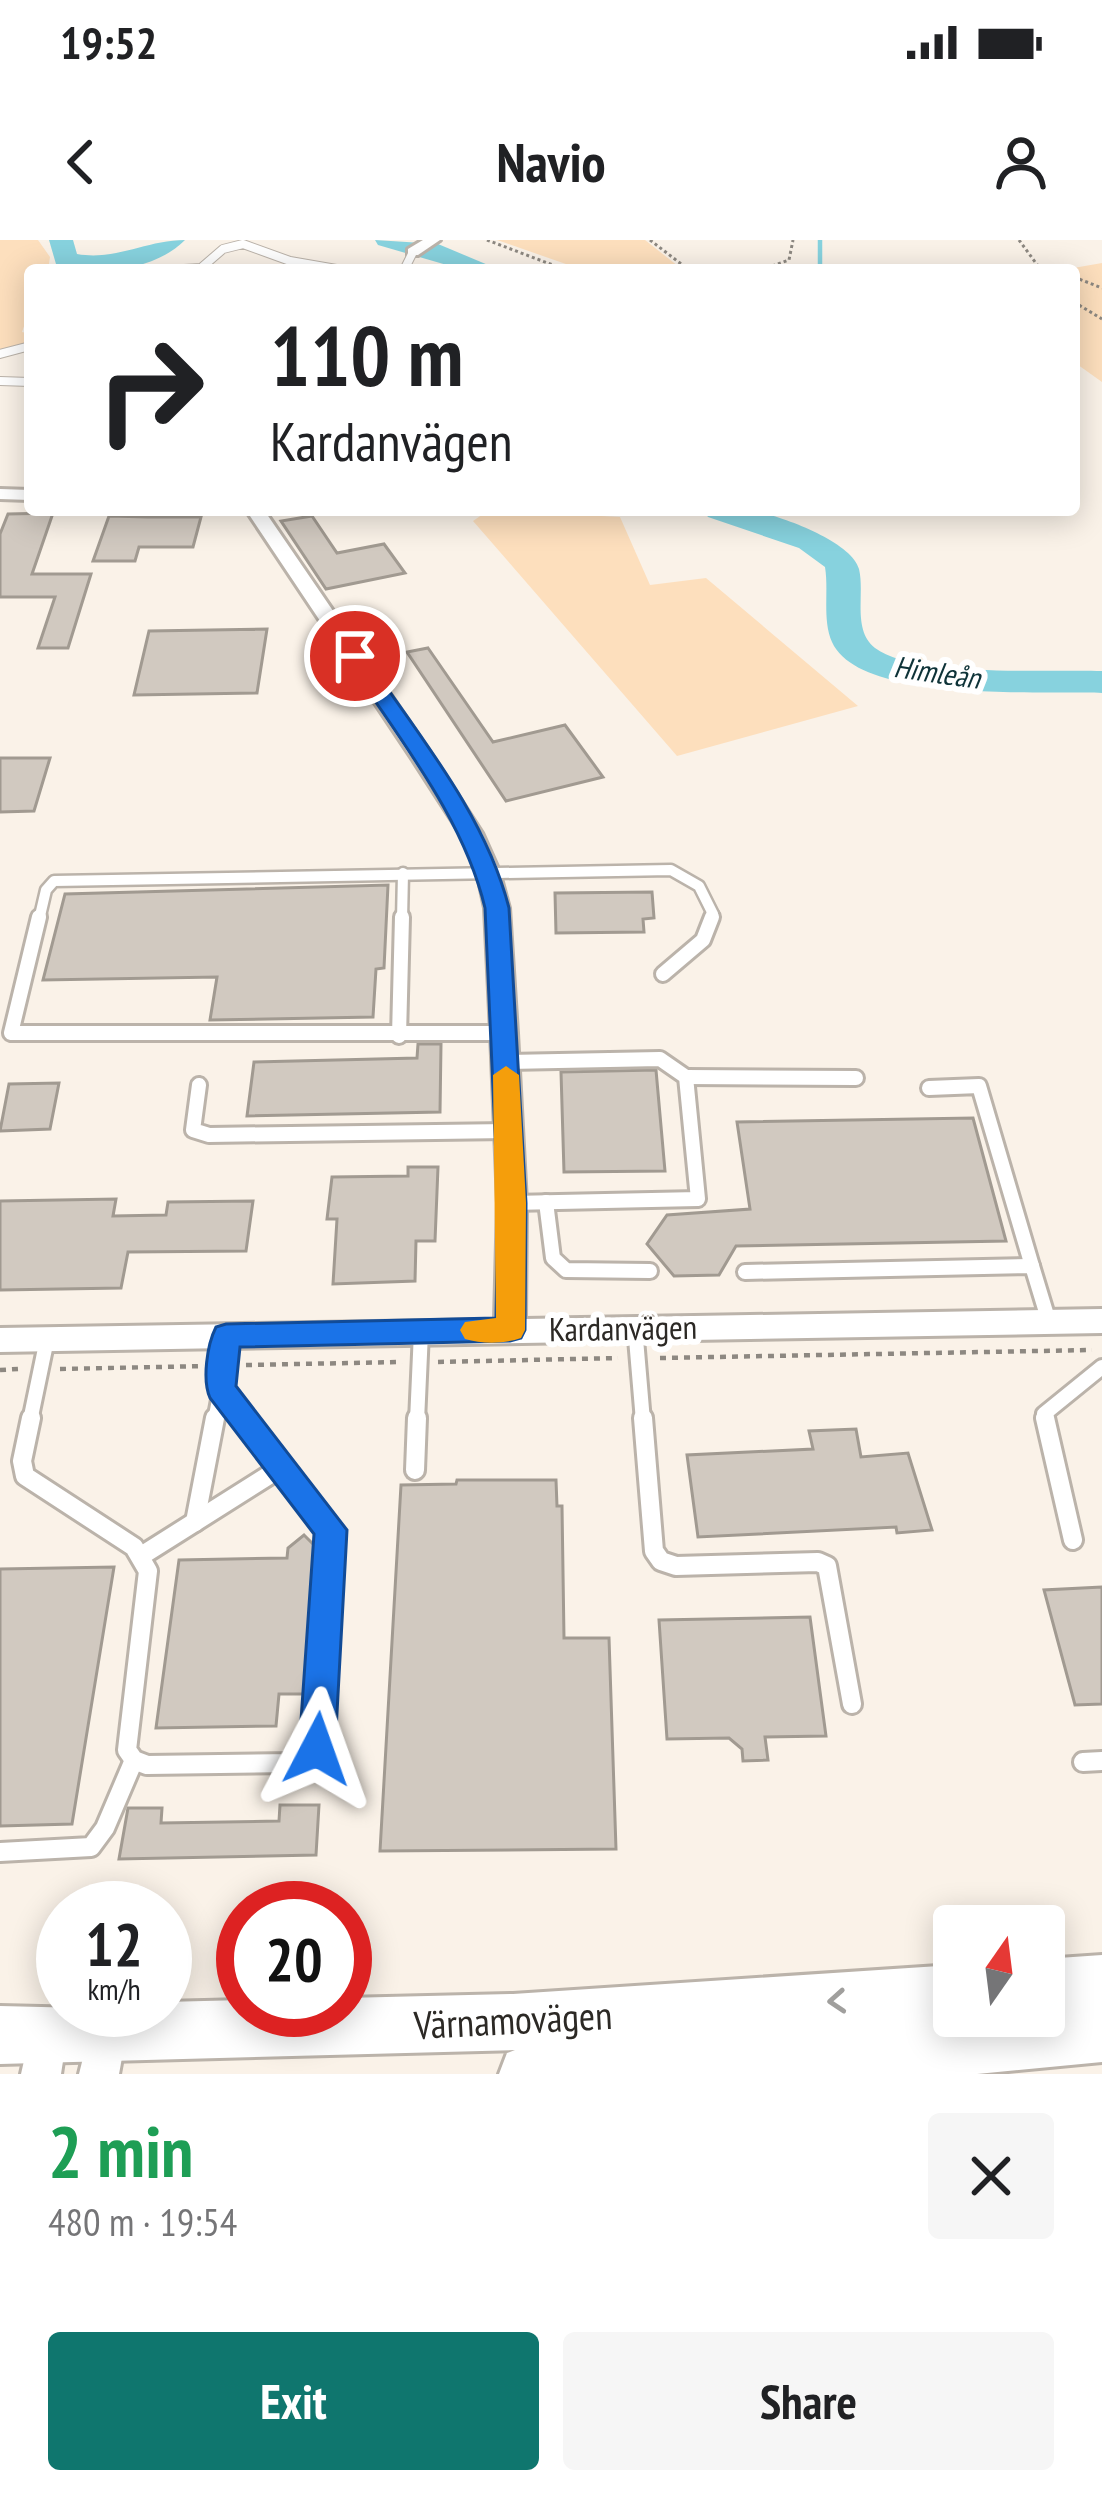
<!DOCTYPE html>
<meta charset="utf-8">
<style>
body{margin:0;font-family:"PT Sans Narrow",sans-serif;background:#f6f6f6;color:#202124;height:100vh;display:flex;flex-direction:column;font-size:45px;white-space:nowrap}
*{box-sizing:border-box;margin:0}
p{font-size:39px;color:#757577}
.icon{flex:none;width:66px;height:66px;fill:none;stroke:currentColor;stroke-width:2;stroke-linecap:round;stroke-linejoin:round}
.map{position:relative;height:1834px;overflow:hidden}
.side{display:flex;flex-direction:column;background:#fff;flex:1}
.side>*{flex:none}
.banner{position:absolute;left:24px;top:24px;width:1056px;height:252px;border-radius:12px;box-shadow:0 6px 30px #0003;background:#fff;color:#202124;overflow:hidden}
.needle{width:78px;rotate:14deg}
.tools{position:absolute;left:933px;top:1665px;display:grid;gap:24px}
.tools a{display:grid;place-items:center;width:132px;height:132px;border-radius:12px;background:#fff;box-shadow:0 6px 30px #0003;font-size:60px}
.speed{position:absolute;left:36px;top:1641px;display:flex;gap:24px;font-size:60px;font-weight:700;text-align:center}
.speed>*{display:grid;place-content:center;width:156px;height:156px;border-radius:50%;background:#fff;box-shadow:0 6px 30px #0003;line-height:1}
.speed small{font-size:30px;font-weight:400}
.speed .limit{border:18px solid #d22;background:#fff;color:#111}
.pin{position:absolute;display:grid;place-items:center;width:102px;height:102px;color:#fff;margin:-51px;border:6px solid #fff;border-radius:50%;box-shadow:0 3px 12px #0007}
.me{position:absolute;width:132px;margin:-66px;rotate:4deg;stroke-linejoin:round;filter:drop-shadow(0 0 9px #0008)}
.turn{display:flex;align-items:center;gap:42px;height:252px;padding:0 48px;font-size:54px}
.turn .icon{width:156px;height:156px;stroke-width:2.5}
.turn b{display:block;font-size:84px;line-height:102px}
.round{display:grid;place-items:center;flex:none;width:126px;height:126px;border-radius:12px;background:#f6f6f6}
.summary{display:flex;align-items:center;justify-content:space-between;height:204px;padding:0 48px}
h1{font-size:72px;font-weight:600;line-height:90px;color:#1e9e55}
.primary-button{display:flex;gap:24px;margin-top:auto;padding:24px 48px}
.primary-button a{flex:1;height:138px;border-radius:12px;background:#0f766e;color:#fff;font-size:48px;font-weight:600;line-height:138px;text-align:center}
.primary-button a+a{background:#f6f6f6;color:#202124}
.status{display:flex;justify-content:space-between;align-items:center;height:84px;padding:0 60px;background:#fff;direction:ltr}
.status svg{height:33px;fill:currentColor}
header{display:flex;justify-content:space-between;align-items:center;height:156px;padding:0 48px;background:#fff;font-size:54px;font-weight:600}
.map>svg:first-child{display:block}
.green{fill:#fddfbd}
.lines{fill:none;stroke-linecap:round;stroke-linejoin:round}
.stream{stroke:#87d2de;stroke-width:4.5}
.river{fill:#87d2de;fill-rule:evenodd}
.building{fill:#d1c9c0;stroke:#a19a91;stroke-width:3}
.service-far3-casing{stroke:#bbb3aa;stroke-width:10}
.service-far2-casing{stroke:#bbb3aa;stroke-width:15}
.service-far1-casing{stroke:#bbb3aa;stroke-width:20}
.service-casing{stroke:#bbb3aa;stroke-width:24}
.minor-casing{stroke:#bbb3aa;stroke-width:6}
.secondary-casing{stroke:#bbb3aa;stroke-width:6}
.path-far1{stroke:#8d8881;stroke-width:3;stroke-dasharray:3 3;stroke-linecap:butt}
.path{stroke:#8d8881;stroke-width:4.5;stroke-dasharray:6 6;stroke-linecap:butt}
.service-far3{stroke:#fff;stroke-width:8}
.service-far2{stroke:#fff;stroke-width:10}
.service-far1{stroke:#fff;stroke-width:14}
.service{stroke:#fff;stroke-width:18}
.minor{fill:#fff;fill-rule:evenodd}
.secondary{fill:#fff;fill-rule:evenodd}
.oneway{stroke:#a09f9d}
.route{fill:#1a73e8;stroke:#114b97;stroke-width:3}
.slow{fill:#f59e0b}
.labels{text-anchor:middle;stroke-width:12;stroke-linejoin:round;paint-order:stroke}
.far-water-label{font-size:30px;font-style:italic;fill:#0e3338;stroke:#fff}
.street-label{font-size:33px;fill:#2c2925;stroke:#fff}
.near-street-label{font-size:39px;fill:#2c2925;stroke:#fff}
</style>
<div class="status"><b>19:52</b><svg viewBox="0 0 49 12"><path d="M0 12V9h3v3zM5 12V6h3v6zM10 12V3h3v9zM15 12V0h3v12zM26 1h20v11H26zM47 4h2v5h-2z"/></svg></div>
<header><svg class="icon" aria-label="back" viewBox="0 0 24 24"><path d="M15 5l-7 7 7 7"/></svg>Navio<svg class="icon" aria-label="person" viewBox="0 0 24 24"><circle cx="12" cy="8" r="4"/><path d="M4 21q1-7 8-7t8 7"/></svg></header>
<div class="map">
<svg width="1102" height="1834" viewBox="0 0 1102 1834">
<rect width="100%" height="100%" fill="#faf2e8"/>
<g class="green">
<path d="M0,0H38L50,17L48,30H30V69L22,92L30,94V102L0,110Z"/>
<path d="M497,0H645L683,30H583Z"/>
<path d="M1102,23V142L1074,122V30H1062Z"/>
<path d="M489,270L620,277L650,345L706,338L858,466L677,516L473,281Z"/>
</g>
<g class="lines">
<path class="stream" d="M820,0V30"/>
<g class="river">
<path d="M49,0H73L77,14C116,21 146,0 185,0C155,31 96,36 56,24Z"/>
<path d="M375,0L438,4L500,30H464L378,5Z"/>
<path d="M703,270C718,270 735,268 749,270C777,274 852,301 859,329C865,354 852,390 875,408C914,438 1050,429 1102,431V453C1043,450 860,464 832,402C822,379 829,351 825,327L799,308L708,277Z"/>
</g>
</g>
<g class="building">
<path d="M53,273L32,334H91L68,408H38L55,357H0V294L8,274Z"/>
<path d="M109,276L148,277H201L193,307H139L135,321H93Z"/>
<path d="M312,276L337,313L384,304L405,333L326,349L281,281Z"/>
<path d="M267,389L257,453L134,455L149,391Z"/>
<path d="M428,408L493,502L565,485L603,537L506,561L407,412Z"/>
<path d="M0,518H50L34,571L0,572Z"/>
<path d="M388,645L384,728L376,729L373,777L210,780L217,737L43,740L65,654Z"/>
<path d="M652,652L654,678L643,679L644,692L556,693L555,653Z"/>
<path d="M418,804H441L440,872L247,876L254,822L417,818Z"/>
<path d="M656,830L665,931L564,932L561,832Z"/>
<path d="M59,843L50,889L0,891L9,844Z"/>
<path d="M973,878L1006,1001L736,1006L719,1035L674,1036L647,1004L667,975L750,969L737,882Z"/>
<path d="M408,927H438L435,1001H416L415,1041L333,1044L337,979H327L332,937L408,936Z"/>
<path d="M116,959L113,976L166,975L168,962L253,961L246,1011L128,1012L121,1048L0,1050V961Z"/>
<path d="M856,1189L861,1217L908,1213L932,1290L897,1293L896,1287L698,1297L687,1215L813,1209L809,1191Z"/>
<path d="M457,1240H556L557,1266H562L564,1398H609L616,1609L380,1611L401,1245L456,1244Z"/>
<path d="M304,1295L316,1307L305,1454H279L276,1486L156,1488L179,1320L287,1318L288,1308Z"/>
<path d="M114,1327L72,1584L0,1586V1329Z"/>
<path d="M1102,1347V1464L1075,1465L1044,1350Z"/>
<path d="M810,1377L826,1496L765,1497L768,1520L743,1521L742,1509L729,1498L667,1499L659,1380Z"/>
<path d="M280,1565H319L316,1615L119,1619L128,1568H162L161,1583L279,1581Z"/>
</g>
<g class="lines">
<g class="service-far3-casing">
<g id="service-far3">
<path d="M167,30L201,28L223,9L243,4L290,21L342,30"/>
<path d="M404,30L413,12"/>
<path d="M0,114L30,106"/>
<path d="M0,141L30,142"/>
</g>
</g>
<g class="service-far2-casing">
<g id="service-far2">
<path d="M39,680L46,650L54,641L671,630L699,646L713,674L711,680"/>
<path d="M402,680L403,633"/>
</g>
</g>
<g class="service-far1-casing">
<g id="service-far1">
<path d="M39,677L11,793H504"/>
<path d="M663,734L703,700L712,677"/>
<path d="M399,796L402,677"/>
<path d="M506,822L660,819L686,837L698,959L512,963"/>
<path d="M686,837L856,838"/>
<path d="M199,845L193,890L209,895L508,891"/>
<path d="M929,848L979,846L1032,1026"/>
<path d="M546,962L553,1018L566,1030L650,1031"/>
<path d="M745,1032L1032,1026L1049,1082"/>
<path d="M635,1087L643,1181"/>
<path d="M227,1095L221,1149L246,1181"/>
<path d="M30,1181L47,1099"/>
<path d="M215,1181L221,1149"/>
<path d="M417,1181L421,1092"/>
<path d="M1046,1181L1044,1174L1102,1127"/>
</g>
</g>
<g class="service-casing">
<g id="service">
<path d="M31,1178L22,1221L25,1236L134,1307L148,1331L127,1510L134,1520L147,1525L294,1523L317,1509L331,1290L244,1178"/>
<path d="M643,1178L654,1311L661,1321L676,1326L818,1322L827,1326L852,1464"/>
<path d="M1045,1178L1073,1300"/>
<path d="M415,1230L417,1178"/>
<path d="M195,1282L215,1178"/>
<path d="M141,1316L282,1227"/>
<path d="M1083,1522L1102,1521"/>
<path d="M0,1612L91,1607L105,1588L134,1520"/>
</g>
</g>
<g class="minor-casing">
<g id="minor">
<path d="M423,0H440L418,15H408V9Z"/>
<path d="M0,249L30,250V260L0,259Z"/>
<path d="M246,270H264L435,520L482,593L499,631L509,668L517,793L526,963L525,1079L1102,1069V1093L0,1112V1088L495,1080L498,963L491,793L485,668L477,631L460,593L413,520Z"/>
<path d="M47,1775L61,1781L67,1795L61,1834H21L33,1781Z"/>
<path d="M106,1776L120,1782L126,1796L119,1834H79L92,1782Z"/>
</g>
</g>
<g class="secondary-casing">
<path id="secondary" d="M1102,1715V1822L977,1834H499L507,1813L515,1810L0,1824V1766L165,1770V1762L243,1760V1770H345V1758L513,1754L954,1725V1776H1044V1719Z"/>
</g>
<g class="path-far1">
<path d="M487,0L566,30"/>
<path d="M650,0L689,30"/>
<path d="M1019,0L1041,30"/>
<path d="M761,30L789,20L793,0"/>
<path d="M1074,37L1102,48"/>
<path d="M1074,62L1102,79"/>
</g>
<g class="path">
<path d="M660,1118L1092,1110"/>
<path d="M438,1122L618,1118"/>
<path d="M246,1125L402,1122"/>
<path d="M60,1129L204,1126"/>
<path d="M0,1130L18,1129"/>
</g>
<use href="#service-far3" class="service-far3"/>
<use href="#service-far2" class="service-far2"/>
<use href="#service-far1" class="service-far1"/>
<use href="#service" class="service"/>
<use href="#minor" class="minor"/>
<use href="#secondary" class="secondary"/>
</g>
<defs><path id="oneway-chevron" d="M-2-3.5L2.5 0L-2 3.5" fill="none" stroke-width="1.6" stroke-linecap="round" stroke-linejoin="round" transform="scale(3)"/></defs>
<use class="oneway" href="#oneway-chevron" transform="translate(837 1761) rotate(176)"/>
<path class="route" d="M348,412H362C416,492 485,573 509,668L526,963L525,1090L521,1098L510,1101L240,1107L236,1146L347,1290L335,1509L329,1521L317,1526L304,1521L299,1509L314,1294L210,1158C202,1140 207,1105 216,1087L226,1084L496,1078L498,963L485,668C463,575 396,496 345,416Z"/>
<path class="slow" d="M506,826L519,835L526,963L525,1090L521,1098C504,1104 482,1104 465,1099L460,1090L465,1082L496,1078L493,835Z"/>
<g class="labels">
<g class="far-water-label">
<text transform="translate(937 433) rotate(8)" y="10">Himleån</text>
</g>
<g class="street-label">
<text transform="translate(623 1088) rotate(-1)" y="12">Kardanvägen</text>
</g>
<g class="near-street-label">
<text transform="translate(513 1780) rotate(-3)" y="14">Värnamovägen</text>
</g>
</g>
</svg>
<div class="tools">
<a><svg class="needle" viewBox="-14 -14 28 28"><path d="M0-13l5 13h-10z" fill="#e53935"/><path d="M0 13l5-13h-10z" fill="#757577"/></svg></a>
</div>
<div class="speed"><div>12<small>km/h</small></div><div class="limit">20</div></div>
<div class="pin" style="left:355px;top:416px;background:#d93025"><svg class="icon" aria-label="arrive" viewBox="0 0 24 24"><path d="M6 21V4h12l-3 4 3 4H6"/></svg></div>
<svg class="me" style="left:317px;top:1509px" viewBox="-20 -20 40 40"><path d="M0-17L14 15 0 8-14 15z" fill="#1a73e8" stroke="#fff" stroke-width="4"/></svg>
<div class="banner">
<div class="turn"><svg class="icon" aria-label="right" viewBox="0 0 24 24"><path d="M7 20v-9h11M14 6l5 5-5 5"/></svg><div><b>110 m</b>Kardanvägen</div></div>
</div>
</div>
<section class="side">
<div class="summary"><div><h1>2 min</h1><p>480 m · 19:54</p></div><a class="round"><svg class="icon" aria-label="close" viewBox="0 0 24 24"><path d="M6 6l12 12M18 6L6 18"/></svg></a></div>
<div class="primary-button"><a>Exit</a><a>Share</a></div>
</section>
